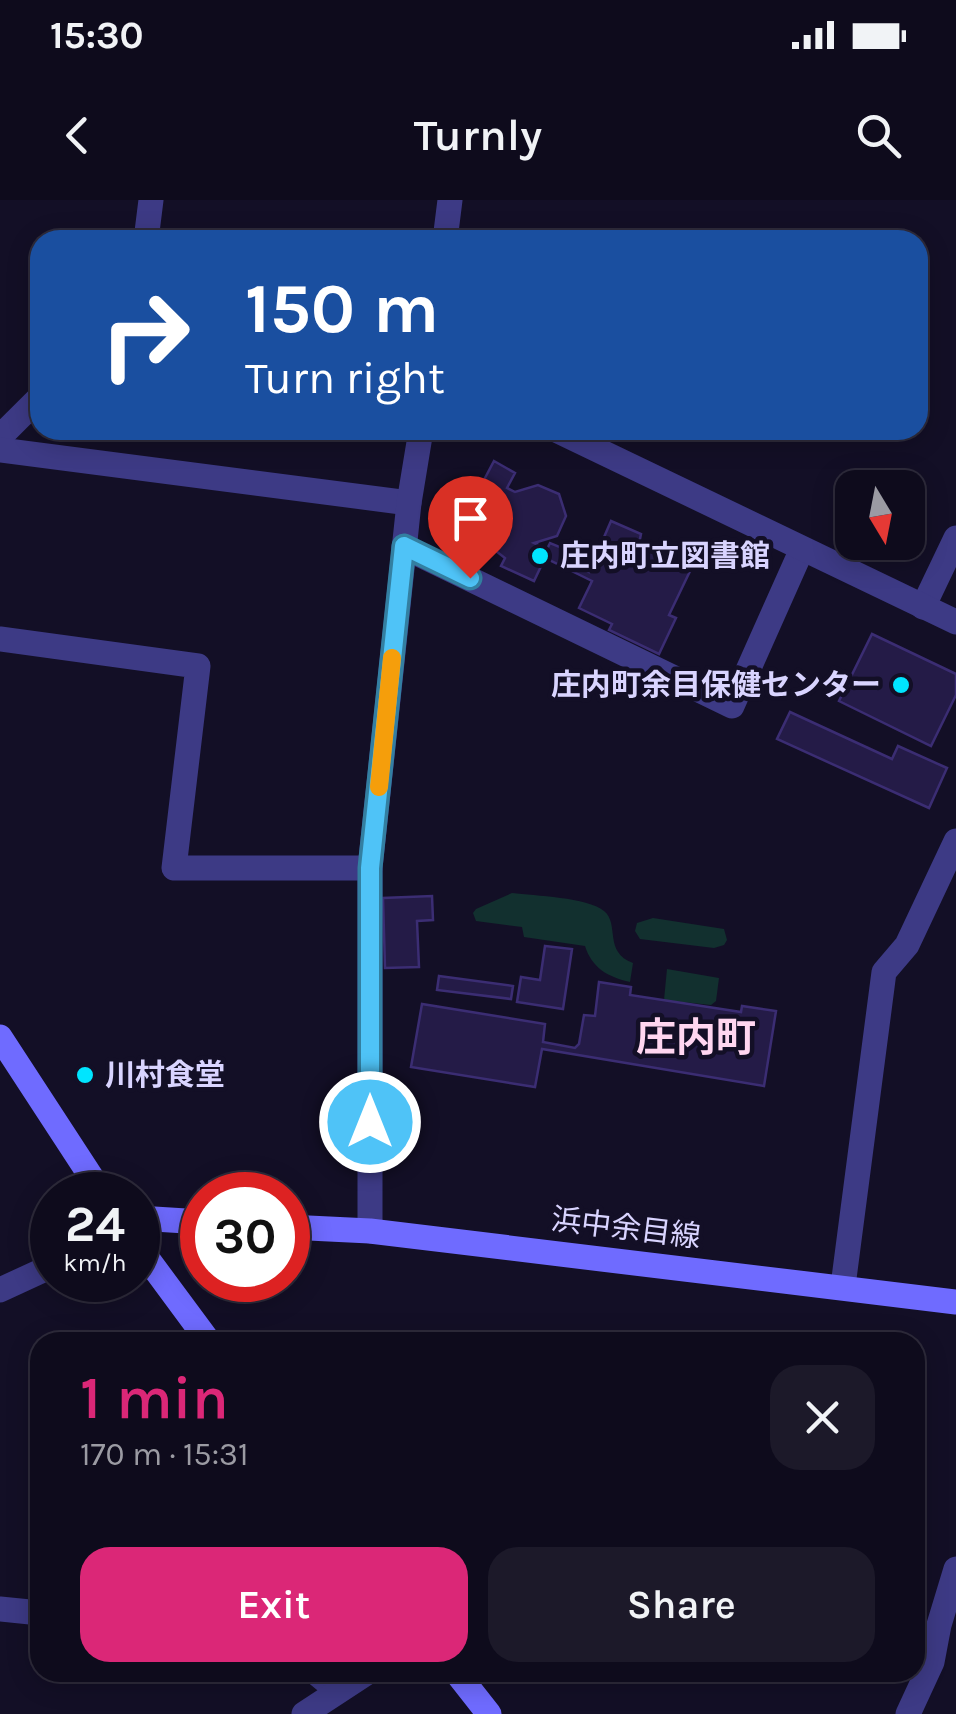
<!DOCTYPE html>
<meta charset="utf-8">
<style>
body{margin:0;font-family:Karla,"Noto Sans JP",sans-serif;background:#1c1929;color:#f1f3f6;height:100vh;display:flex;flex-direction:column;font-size:38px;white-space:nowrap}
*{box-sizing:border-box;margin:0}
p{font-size:32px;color:#9b9ba3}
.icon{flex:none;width:55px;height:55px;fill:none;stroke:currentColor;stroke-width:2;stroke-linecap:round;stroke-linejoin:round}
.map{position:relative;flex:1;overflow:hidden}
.drawer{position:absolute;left:30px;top:1132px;width:895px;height:350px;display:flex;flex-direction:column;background:#0e0b1c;border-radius:30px;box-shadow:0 5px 25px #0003,0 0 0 2px #2e2b3b}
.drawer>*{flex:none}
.banner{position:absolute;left:30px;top:30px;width:898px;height:210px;border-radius:30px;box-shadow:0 5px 25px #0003,0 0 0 2px #2e2b3b;background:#1a4fa0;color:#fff;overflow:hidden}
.needle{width:65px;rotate:170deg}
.buttons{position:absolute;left:835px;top:270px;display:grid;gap:20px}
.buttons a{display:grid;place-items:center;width:90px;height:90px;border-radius:20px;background:#0e0b1c;box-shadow:0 5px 25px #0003,0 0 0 2px #2e2b3b;font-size:50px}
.speed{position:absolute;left:30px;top:972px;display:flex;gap:20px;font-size:50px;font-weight:700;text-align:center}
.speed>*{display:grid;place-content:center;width:130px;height:130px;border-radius:50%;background:#0e0b1c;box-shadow:0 5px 25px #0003,0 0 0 2px #2e2b3b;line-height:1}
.speed small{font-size:25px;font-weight:400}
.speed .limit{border:15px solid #d22;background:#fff;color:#111}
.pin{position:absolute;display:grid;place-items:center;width:85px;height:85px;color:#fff;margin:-102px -42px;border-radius:50% 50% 50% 0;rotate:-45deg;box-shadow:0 0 10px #0007}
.pin .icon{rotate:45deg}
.me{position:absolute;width:110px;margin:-55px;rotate:0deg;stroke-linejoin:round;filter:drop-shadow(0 0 8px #0008)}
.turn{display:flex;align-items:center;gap:35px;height:210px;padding:0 50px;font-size:45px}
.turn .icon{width:130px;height:130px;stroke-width:2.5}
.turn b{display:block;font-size:70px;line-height:85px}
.round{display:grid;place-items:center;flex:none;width:105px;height:105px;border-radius:30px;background:#1c1929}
.head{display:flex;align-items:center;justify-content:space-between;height:170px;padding:0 50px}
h1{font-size:60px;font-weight:600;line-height:75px;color:#db2777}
.cta{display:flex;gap:20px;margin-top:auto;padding:20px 50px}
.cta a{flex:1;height:115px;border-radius:30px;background:#db2777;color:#fff;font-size:40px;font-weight:600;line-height:115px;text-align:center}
.cta a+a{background:#1c1929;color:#f1f3f6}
.status{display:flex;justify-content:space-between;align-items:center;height:70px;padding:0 50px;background:#0e0b1c;direction:ltr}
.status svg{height:28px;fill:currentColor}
header{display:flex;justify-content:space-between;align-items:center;height:130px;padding:0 50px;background:#0e0b1c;font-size:45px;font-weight:600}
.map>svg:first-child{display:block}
.green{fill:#12302f}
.building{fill:#241b47;stroke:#3b2d73;stroke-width:2.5}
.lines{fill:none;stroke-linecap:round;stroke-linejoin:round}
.minor{stroke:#3d3a85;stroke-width:25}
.tertiary{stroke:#3d3a85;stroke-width:25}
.secondary{stroke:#6f6bff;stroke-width:25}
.route-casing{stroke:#337fa1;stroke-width:25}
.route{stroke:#4fc3f7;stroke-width:18}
.slow{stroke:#f59e0b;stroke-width:18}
.poi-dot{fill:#00e5ff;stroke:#130f26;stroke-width:4}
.labels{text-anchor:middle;stroke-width:9;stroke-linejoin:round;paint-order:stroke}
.poi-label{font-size:30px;font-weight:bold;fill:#d9d4ff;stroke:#130f26;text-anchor:start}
.street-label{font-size:30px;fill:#d9d4ff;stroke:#130f26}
.district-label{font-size:40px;font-weight:bold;fill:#ffd6f0;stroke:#130f26}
</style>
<div class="status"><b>15:30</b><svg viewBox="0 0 49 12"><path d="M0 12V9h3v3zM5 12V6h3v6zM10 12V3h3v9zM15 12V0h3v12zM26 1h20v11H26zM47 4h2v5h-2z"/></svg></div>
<header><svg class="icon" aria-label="back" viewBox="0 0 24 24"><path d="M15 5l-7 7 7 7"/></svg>Turnly<svg class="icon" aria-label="search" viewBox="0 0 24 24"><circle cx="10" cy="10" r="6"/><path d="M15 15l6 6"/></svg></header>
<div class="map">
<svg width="956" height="1514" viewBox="0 0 956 1514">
<rect width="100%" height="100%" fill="#130f26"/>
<g class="green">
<path d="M512,693C535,696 587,697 604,711C620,724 603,752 633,763L630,782C608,777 592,768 585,746L524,737L522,727L476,721L473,713L476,709Z"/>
<path d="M653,718L724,729L727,740L724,745L714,748L640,739L635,731L637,723Z"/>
<path d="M667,769L719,778L716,801L711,805L664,800Z"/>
</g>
<g class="building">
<path d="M494,261L515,273L507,288L515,292L538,285L559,294L566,316L557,336L534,343L547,349L550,343L577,354V360L587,365L585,370L589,372L611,321L641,334L639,344L691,369L669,415L676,418L659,454L609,430L612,424L579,408L592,381L545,358L534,381L501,366L505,358L492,348L482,351L472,319L481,316L478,306L482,299L476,295Z"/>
<path d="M872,434L956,474V495L931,546L839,501Z"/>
<path d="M790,512L892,559L898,546L947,568L929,608L777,539Z"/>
<path d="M432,696L433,720L417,721L419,767L385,768L383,698Z"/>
<path d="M545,746L572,749L563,809L517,802L521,777L540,780Z"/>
<path d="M439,776L513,786L511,799L437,790Z"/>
<path d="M599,782L631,787L630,795L741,812L742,806L776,811L764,886L542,849L535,887L411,867L422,804L545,824L543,842L575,848L579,844L584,815L595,816Z"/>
</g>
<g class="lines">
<g class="minor">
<path d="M146,40L151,0"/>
<path d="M445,40L450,0"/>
<path d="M0,237L40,197"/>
<path d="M0,250L409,303"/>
<path d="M404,347L732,506L802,349"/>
<path d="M923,407L956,338"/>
<path d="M0,439L198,466L174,668H370"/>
<path d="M370,1031V668L409,303L421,230"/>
<path d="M843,1086L884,772L907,745L956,641"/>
<path d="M0,1409L40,1413"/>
<path d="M315,1472L338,1491"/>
<path d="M304,1514L368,1472"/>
<path d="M908,1514L932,1462L939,1425L956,1369"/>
</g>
<g class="tertiary">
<path d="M556,230L956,422"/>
<path d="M0,1090L52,1066"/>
</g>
<g class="secondary">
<path d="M0,837L103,995"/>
<path d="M138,1018L202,1022"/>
<path d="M288,1027L370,1031L956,1102"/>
<path d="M138,1046L209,1142"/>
<path d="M456,1472L489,1514"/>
</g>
</g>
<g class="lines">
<g class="route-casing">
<path id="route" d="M370,922V668L404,346L470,378"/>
</g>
<use href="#route" class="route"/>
<path class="slow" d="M379,587L392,458"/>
</g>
<g class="poi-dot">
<circle cx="540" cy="356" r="10"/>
<circle cx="901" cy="485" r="10"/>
<circle cx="85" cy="875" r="10"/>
</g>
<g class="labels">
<g class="poi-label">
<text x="560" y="366">庄内町立図書館</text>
<text x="881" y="495" text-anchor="end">庄内町余目保健センター</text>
<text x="105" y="885">川村食堂</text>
</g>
<g class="street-label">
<text transform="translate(626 1028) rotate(7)" y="10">浜中余目線</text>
</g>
<g class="district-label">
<text x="696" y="851">庄内町</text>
</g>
</g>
</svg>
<div class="buttons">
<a><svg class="needle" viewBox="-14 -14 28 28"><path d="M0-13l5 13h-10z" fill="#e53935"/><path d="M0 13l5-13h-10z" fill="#9b9ba3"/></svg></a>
</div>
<div class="speed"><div>24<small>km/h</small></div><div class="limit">30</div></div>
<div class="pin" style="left:470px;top:378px;background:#d93025"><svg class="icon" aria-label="arrive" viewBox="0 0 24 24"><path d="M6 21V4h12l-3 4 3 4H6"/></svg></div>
<svg class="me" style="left:370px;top:922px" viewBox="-20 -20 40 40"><circle r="17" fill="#4fc3f7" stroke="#fff" stroke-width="3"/><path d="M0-11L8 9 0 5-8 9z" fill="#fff"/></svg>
<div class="banner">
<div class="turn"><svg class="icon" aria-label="right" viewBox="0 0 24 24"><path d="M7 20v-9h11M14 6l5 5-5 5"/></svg><div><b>150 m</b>Turn right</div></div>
</div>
<section class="drawer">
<div class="head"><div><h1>1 min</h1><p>170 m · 15:31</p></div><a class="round"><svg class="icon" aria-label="close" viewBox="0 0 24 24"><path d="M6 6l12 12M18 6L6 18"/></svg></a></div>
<div class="cta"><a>Exit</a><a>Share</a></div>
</section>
</div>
